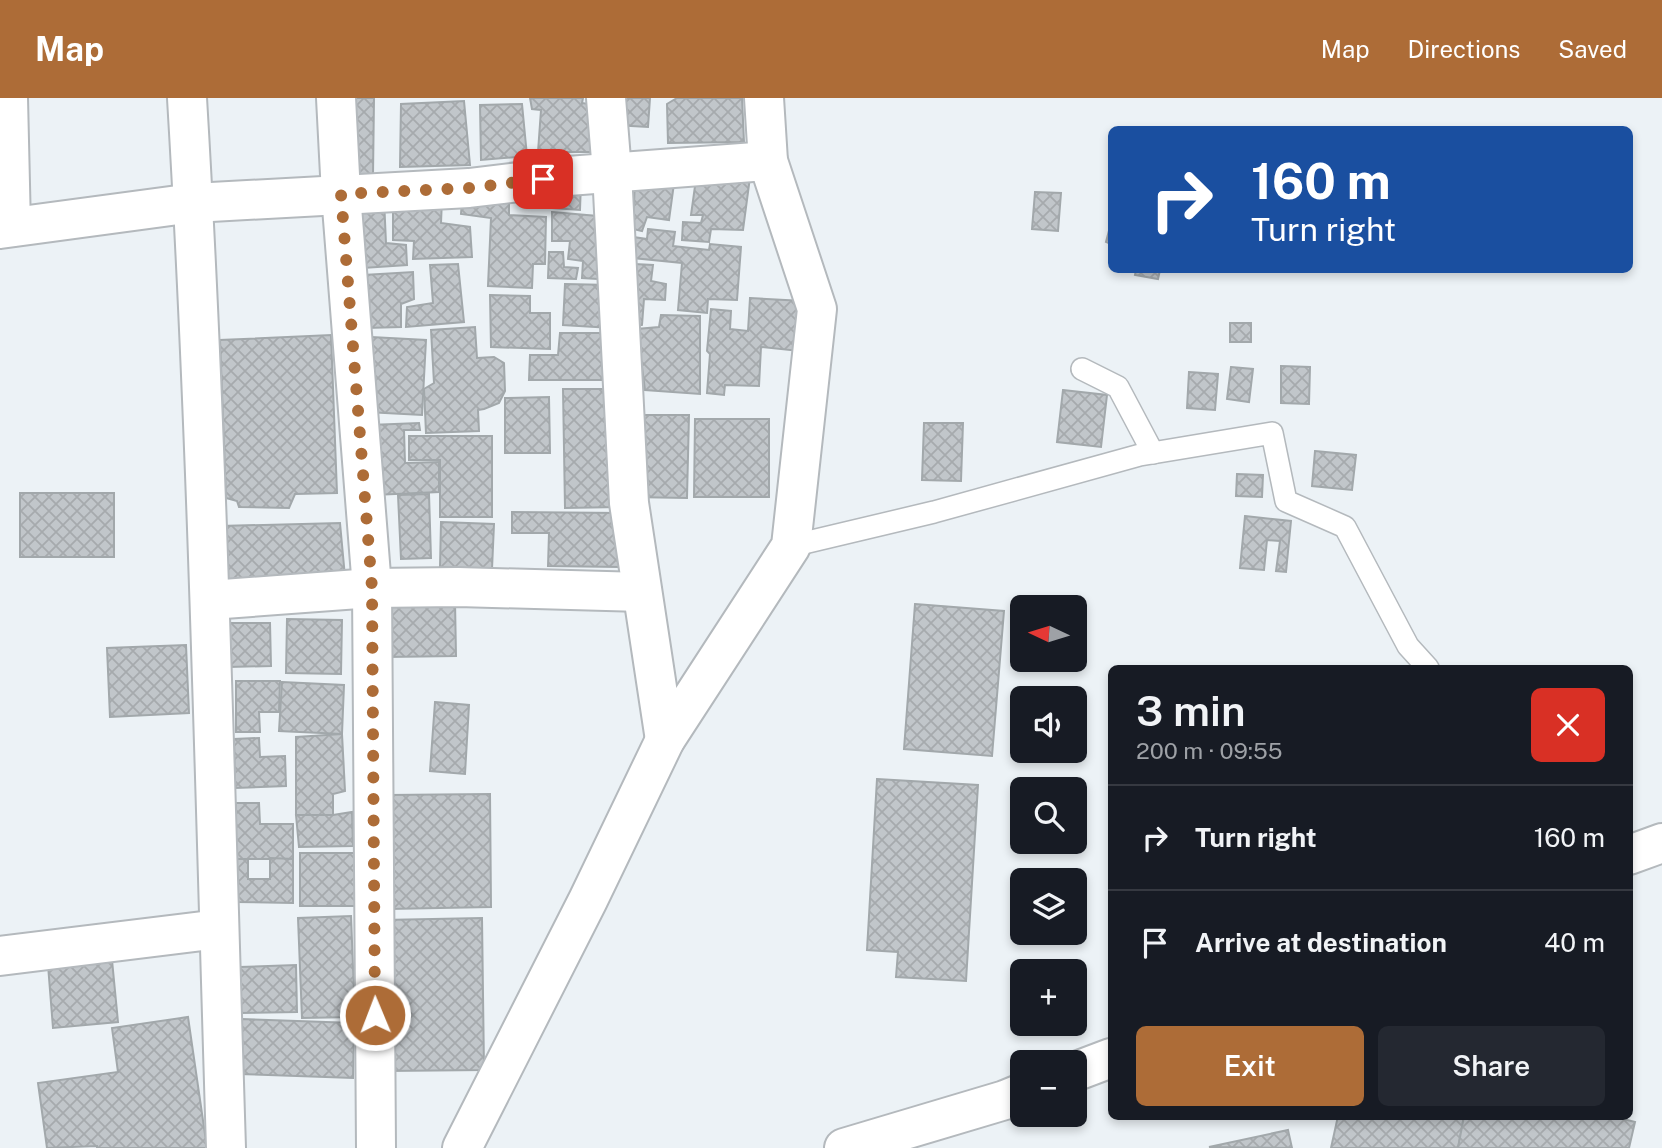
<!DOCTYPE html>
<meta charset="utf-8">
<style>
body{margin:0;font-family:"Public Sans",sans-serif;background:#242831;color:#f1f3f6;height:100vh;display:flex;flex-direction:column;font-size:26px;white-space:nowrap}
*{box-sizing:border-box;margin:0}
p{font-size:23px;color:#9ea1a6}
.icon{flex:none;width:38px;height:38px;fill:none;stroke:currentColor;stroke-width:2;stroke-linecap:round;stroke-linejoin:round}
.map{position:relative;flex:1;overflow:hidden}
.details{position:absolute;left:1108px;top:567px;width:525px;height:455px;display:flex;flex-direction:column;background:#171b24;border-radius:10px;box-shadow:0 4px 10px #0003}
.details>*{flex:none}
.guide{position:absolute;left:1108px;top:28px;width:525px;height:147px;border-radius:10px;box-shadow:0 4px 10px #0003;background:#1a4fa0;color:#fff;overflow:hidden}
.needle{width:46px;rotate:274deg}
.fabs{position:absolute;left:1010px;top:497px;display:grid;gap:14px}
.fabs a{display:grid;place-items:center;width:77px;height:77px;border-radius:10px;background:#171b24;box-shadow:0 4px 10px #0003;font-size:35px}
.pin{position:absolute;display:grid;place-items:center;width:60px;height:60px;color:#fff;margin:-30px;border-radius:14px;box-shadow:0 4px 10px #0006}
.me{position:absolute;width:77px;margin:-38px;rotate:359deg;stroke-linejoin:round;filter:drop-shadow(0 0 5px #0008)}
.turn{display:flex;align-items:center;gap:24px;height:147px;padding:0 28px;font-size:32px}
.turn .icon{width:91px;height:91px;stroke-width:2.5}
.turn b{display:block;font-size:49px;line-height:60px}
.round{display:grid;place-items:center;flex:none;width:74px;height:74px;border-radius:10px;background:#242831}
.summary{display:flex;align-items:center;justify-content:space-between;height:119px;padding:0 28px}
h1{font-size:42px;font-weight:600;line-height:52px}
.primary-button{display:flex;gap:14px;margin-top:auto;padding:14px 28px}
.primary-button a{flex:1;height:80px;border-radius:10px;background:#ad6c37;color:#fff;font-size:28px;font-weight:600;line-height:80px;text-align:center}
.primary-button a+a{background:#242831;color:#f1f3f6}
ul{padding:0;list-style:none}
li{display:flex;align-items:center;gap:21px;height:105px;padding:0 28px;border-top:2px solid #363941}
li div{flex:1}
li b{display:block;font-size:26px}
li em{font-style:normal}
header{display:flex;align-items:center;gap:42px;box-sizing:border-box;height:98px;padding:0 35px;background:#ad6c37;color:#fff}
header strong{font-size:33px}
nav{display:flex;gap:38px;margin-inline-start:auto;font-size:24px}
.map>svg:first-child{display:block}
.building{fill:url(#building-cross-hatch);stroke:#a2a8ab;stroke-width:2}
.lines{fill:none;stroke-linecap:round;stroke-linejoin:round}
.service-casing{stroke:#b4b9bd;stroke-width:24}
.minor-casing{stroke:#b4b9bd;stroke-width:42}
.tertiary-casing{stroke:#b4b9bd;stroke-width:42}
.service{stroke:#fff;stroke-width:21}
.minor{stroke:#fff;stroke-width:38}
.tertiary{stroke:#fff;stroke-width:38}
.route{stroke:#ad6c37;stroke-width:12;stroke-dasharray:0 21.6}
</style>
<header>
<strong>Map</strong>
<nav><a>Map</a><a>Directions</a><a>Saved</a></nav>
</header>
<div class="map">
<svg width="1662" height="1050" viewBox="0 0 1662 1050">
<defs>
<pattern id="building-cross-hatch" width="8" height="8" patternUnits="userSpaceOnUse" patternTransform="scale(1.75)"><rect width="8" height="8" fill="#c1c6ca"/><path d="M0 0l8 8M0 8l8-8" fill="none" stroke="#a6aaad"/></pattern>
</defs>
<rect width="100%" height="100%" fill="#ecf2f6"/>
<g class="building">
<path d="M343,0H374L373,77L350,76Z"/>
<path d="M530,0H583L582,5L600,8L596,54H538L541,12L532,11Z"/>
<path d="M616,0H650L648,29L614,27Z"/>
<path d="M677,0H742L744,44L668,45L667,6Z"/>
<path d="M464,3L470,67L400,69L401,6Z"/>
<path d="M522,6L527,58L481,62L480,7Z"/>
<path d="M675,78L669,122L647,119L642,133L633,131L635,81Z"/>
<path d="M750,79L743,132L711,131L709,144L682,142L683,124L701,125L703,117H691L696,81Z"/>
<path d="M581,84L580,112L553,110L554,85Z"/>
<path d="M1035,94L1061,95L1058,133L1032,131Z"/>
<path d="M509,99V117L546,119L545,166H533L532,190L488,188L491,120L461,116L462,103Z"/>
<path d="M384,101L386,145L406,147L407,167L363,170L356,102Z"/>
<path d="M442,101L441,125L470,129L472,159L413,161L414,143L393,142V113Z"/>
<path d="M552,114L609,119L614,182L582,180L583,163L568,161L570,143H552Z"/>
<path d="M1111,125V146L1106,144Z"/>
<path d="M648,131L675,134L673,148L709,152L710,146L741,149L737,202L708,201L707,215L678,212L682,165L633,160V139L647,141Z"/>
<path d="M549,154H563L564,169L578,170L576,181L548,180Z"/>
<path d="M458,166L464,224L406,229L407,209L433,205L430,167Z"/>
<path d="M634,166L653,167L651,183L666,186L665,202L644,201L642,227L629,229Z"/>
<path d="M1136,172H1160L1158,181L1135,177Z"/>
<path d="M413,174L414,201L401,206V229L366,230L364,177Z"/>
<path d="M565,186L610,187L611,230L563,227Z"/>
<path d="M490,197L530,198V215H550V251L491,249Z"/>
<path d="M750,200L803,203L799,253L761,249L759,288L725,287L724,297L707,295L710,256L707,253L711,211L731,213L730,231L748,233Z"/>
<path d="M661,217L700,218V296L645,292L637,231L659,229Z"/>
<rect x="1230" y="225" width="21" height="19"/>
<path d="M475,229L477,260L494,259L504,265L505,293L499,305L484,311L478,312L479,333L426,335L424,291L434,285L431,232Z"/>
<path d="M560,235H607L605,282H529L530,257H558Z"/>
<path d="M331,237L337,395L295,396L289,410L239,409L237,403L226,400L220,242Z"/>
<path d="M371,239L426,242L422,317L367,314Z"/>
<path d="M1281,268L1310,269L1309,306L1281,305Z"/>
<path d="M1231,269L1253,271L1249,304L1227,301Z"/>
<path d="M1189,274L1218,276L1215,312L1187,310Z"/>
<path d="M563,291H617L619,409L565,410Z"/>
<path d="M1063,292L1107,297L1101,349L1057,344Z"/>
<path d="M549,299L550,355H505V300Z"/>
<path d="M633,317H689L687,400L632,399Z"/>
<path d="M695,321H769V399H694Z"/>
<path d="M419,325L420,332H404L405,365L439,364V394L374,397L370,327Z"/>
<path d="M924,325H963L961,383L922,382Z"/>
<path d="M409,338H492V419H440V362H409Z"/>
<path d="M1315,353L1356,357L1352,392L1312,388Z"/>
<path d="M1237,376L1263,377L1262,399L1236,398Z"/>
<rect x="20" y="395" width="94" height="64"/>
<path d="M429,396L431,460L401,461L398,397Z"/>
<path d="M512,414L620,415L619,469L548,468L549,435H512Z"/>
<path d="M1245,418L1291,423L1286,474L1276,473L1280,443L1267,442L1264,472L1240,470Z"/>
<path d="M441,424L494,426L492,471L440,469Z"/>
<path d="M340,425L345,479L217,484L220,428Z"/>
<path d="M455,503L456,558L387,559L385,504Z"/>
<path d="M915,506L1004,513L992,658L904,651Z"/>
<path d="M287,521L342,522L341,576L286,575Z"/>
<path d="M228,525H270L271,568L229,569Z"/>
<path d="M186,547L189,615L110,619L107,550Z"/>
<path d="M236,583H280L279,614H259L260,634H236Z"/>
<path d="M282,584L344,587L342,636L279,633Z"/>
<path d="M435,604L469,607L465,676L430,673Z"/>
<path d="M342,636L345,693L333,696V717H296V639Z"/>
<path d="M259,640L260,659L285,658L286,688L235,690L234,641Z"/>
<path d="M877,681L978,687L966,883L896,879L898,854L867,852Z"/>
<path d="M490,696L491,809L389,811L388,697Z"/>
<path d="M236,705H259L260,726H293V761H236Z"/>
<path d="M352,714L353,748L299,749L296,717H333Z"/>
<rect x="300" y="755" width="55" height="53"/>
<path d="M270,760L293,761V805L235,804L236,761H248V781H270Z"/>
<path d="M351,818L355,919L302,920L298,820Z"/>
<path d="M482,820L484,972L386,973L383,822Z"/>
<path d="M112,862L118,924L53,930L48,867Z"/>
<path d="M296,867L297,914L241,915L240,869Z"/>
<path d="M188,919L207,1050H97V1048L47,1050L38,985L118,974L112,930Z"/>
<path d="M241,921L354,925L353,980L239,976Z"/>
<path d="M1338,1018H1464L1458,1050H1331Z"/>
<path d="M1464,1018H1612L1635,1024L1629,1050H1458Z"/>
<path d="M1288,1032L1292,1050L1209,1049Z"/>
</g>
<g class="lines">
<g class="service-casing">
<g id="service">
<path d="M1082,271L1118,289L1153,355"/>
<path d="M791,448L934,414L1140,357L1272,335L1286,403L1345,429L1408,548L1428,570"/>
</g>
</g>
<g class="minor-casing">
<g id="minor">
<path d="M8,0L11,129"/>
<path d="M187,0C208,350 215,700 226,1050"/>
<path d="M336,0L341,96L372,490L376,1050"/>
<path d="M606,0L612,74L629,405L665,642"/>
<path d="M0,131L193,105L469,90L568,78L768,63"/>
<path d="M210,502L372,490L458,489L642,494"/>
<path d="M0,858L219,831"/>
<path d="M462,1050L588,802L665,642L791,448L817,211L768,63L764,0"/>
</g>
</g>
<g class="tertiary-casing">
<g id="tertiary">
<path d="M1629,757L1662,745"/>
<path d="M1074,974L1111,960"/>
<path d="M844,1050L1005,1002L1022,995"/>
</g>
</g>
<use href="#service" class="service"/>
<use href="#minor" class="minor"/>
<use href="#tertiary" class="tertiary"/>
</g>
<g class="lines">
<path class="route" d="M375,917L372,490L341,96L470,90L543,81"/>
</g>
</svg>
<div class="fabs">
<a><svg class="needle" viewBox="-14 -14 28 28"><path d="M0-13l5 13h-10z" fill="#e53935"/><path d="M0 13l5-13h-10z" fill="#9ea1a6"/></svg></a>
<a><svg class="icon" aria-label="sound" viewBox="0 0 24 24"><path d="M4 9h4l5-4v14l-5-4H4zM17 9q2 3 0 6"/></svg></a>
<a><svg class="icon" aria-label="search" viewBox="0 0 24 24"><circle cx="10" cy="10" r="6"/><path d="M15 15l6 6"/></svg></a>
<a><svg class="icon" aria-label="layers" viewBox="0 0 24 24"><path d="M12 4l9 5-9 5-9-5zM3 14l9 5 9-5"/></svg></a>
<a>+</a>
<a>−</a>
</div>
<div class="pin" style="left:543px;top:81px;background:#d93025"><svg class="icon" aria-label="arrive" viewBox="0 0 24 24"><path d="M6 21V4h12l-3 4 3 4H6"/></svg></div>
<svg class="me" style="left:375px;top:917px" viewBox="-20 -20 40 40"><circle r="17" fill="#ad6c37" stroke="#fff" stroke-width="3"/><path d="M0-11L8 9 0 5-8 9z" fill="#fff"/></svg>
<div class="guide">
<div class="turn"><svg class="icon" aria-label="right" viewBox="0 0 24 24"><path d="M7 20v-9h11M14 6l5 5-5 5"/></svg><div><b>160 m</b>Turn right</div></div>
</div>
<section class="details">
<div class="summary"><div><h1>3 min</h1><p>200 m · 09:55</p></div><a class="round" style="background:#d93025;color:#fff"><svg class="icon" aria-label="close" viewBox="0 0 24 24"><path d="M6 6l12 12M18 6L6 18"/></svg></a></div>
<ul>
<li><svg class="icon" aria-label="right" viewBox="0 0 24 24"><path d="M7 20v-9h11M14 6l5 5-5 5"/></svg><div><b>Turn right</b></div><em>160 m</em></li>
<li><svg class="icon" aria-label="arrive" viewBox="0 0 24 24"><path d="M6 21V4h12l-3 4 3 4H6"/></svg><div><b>Arrive at destination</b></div><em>40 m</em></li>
</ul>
<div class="primary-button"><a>Exit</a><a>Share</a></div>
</section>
</div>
